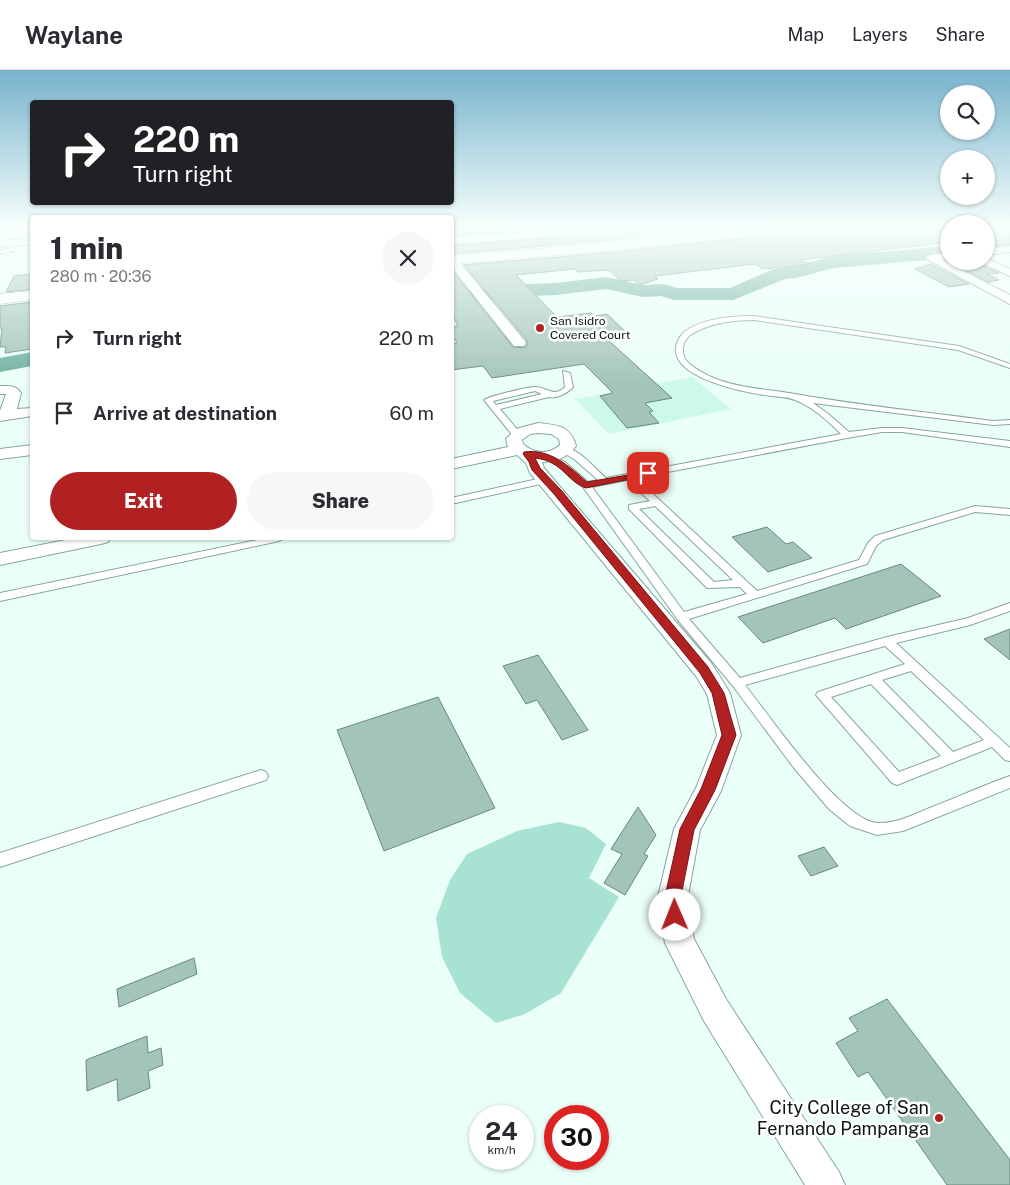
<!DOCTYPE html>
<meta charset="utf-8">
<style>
body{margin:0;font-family:"Public Sans",sans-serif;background:#f7f7f7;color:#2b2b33;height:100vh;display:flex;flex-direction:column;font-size:19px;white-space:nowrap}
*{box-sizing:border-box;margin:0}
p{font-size:16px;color:#7c7c81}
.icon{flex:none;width:28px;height:28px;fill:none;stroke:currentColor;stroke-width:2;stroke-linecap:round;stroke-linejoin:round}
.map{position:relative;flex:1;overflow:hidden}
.details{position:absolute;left:30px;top:145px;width:424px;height:325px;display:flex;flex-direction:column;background:#fff;border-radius:5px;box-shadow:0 1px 4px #0004}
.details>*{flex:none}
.hud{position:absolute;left:30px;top:30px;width:424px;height:105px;border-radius:5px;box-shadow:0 1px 4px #0004;background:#202124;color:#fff;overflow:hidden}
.tools{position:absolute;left:940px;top:15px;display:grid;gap:10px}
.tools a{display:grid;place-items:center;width:55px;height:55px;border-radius:50%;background:#fff;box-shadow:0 1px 4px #0004;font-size:25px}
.speed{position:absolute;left:469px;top:1035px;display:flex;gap:10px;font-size:25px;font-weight:700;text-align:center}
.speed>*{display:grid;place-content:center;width:65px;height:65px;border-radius:50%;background:#fff;box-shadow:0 1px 4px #0004;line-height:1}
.speed small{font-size:12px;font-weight:400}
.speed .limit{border:8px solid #d22;background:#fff;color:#111}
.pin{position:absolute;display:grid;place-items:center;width:42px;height:42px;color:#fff;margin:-21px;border-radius:10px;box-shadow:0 2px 8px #0006}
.me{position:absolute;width:55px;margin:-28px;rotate:359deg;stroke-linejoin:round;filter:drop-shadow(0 0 4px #0008)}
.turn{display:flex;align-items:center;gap:18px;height:105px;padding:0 20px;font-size:22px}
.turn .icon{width:65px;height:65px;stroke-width:2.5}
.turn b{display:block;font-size:35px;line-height:42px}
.round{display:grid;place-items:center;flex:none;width:52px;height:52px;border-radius:26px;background:#f7f7f7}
.headline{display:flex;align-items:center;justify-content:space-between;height:85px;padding:0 20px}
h1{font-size:30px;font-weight:800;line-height:38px}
.button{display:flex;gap:10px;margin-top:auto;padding:10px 20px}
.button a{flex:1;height:58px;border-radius:30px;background:#b12121;color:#fff;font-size:20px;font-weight:800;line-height:58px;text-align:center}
.button a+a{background:#f7f7f7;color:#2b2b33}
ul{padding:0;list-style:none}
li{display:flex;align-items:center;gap:15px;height:75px;padding:0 20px}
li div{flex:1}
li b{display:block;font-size:19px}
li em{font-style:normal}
header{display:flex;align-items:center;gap:30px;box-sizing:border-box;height:70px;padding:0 25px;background:#fff;border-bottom:1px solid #e1e1e2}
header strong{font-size:24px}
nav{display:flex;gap:28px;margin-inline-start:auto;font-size:18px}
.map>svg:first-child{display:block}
.built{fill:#cdf8ec}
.green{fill:#a7e2d3}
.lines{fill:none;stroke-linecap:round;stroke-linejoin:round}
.river{fill:#6fb1a1;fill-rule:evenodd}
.building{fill:#a3c4bb;stroke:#69887f}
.lane-casing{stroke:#86a69d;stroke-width:2}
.street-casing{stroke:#86a69d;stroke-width:2}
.secondary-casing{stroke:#86a69d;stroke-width:1}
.lane{fill:#fff;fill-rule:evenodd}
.street{fill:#fff;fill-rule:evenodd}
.secondary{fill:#fff;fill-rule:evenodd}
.route{fill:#b12121;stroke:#731515}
.poi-dot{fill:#b12121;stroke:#fff;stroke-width:2}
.labels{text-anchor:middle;stroke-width:5;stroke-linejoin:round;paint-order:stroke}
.far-poi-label{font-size:12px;fill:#0a1714;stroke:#fff;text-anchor:start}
.near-poi-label{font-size:18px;fill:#0a1714;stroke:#fff;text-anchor:end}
</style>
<header>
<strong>Waylane</strong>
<nav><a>Map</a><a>Layers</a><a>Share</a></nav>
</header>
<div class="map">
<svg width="1010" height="1115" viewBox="0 0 1010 1115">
<rect width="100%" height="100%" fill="#ebfff9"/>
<path class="built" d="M692,307L731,339L609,364L575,329Z"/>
<path class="green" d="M559,752L586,758L606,774L589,808L619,827L561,923L525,944L496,953L460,923L442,887L436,848L450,810L467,784L517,761Z"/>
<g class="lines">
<g class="river">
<path d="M1010,168V178L986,182V171Z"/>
<path d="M949,176V188L834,198L795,208L785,209L733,230H674L661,226L643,227L606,219L556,225L503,227L451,235V223L503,215L556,213L606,207L643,215L664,214L677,218H730L774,199L795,196L833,186Z"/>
<path d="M32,282V296L0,302V288Z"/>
</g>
</g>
<g class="building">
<path d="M452,158H549L451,166V162H455Z"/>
<path d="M600,158H631L642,167L451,184V176L594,165L600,162Z"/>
<path d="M794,158H949V172L800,190L810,194L763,199L755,194L655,206L658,209L639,215L634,210L621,211L609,200L578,202L575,199L516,205L557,247L591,243L595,246L607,244L630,266L607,269L672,328L645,333L653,341L649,342L659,353L627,358L600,326L613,323L584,294L492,308L483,296L451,300V274L457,273L451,263V257L458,256L451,243V199L513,277L524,278L528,274L526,269L464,195L617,182L781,164L789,159Z"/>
<path d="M1001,160L1010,165V174L986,177V164Z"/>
<path d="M948,191H979L981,195L999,203L987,204L999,210L988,212Z"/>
<path d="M931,194L969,214L949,217L915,199Z"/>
<path d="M32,204V219L6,222L14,206Z"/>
<path d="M32,232V279L5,283L6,277H0L2,258H0V236Z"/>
<path d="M767,457L786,474L793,472L812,488L768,502L732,467Z"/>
<path d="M901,494L941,526L846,559L835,548L763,573L738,547Z"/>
<path d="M1010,559V590L984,569Z"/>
<path d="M538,585L588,660L562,670L537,630L526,634L503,596Z"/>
<path d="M438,627L495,738L384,781L337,660Z"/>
<path d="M638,737L656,765L644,784L648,786L625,825L604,813L622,784L611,779Z"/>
<path d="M824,777L838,796L811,806L798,786Z"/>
<path d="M194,888L197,904L119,937L117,919Z"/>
<path d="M887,929L1010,1090V1115H947L868,1002L858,1007L836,973L858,961L849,948Z"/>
<path d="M147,966L148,983L161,978L163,995L148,1001L150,1018L118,1031L117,1009L87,1021L86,990Z"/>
</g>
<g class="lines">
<g class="lane-casing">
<g id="lane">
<path d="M633,158H639L648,165L682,161L680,158H685L689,162L680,165L686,169L683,171L674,166L647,169Z"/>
<path d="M14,171L19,172L13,181L0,184V180L9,179Z"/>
<path d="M754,246L959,276L1010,294V298L958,280L754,250C731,250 708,253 689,266C680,275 681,288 691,295C719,317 757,318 789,323C856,335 925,342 993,351L1010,350V354L993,355L813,333L827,343L849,362L882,358H902L1010,371V377L902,362H882L847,368L636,408L757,521L859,490L868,473L875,466L975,436L1010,439V445L975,442L883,470L876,476L867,494L689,549L740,608L887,567L968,548L1010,533V541L970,555L896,573L1010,678V691L1005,690L992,677L897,715L892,713L816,625L818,622L905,594L885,576L745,615C769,645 841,751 878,753C896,754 915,744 932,737C958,727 984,715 1010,706V718L903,761L877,765L850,756L829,739L794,698L733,616L678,550L583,417L559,396L540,386L544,383L565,392L588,412L598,410L574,389L562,382V378C578,376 595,399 606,408L841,364C828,351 813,337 795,330C786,326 775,327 765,325C742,322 681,309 676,283C675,275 679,267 684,262C703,248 732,246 754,246ZM627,410L650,431L629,435V439L707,518L740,517L747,524L684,542L592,417ZM655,436L733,510L714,512L639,439ZM911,601L984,670L953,682L882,610ZM871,614L941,686L899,702L831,627Z"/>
<path d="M563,301L570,303L573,317C568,323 556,329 549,327L500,339L520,363V367H514L484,330C490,326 527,317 535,317C547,317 553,328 565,317ZM535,321L542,324L496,335L493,331Z"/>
<path d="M547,407L550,408V412L451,434V428Z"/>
<path d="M267,468H284L279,471L0,531V523Z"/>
<path d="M261,700L266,702L268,706L266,710L0,797V783Z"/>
</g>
</g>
<g class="street-casing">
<g id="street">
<path d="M577,158H598L599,160L594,163L451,174V168Z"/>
<path d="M1001,158H1010V163Z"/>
<path d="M32,168V174L0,177V171Z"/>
<path d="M1010,176V182L986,185V179Z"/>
<path d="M949,183V189L942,190L1010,225V234L925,188L930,185Z"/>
<path d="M451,187L456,188L524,270L526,273L524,276H514L451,196Z"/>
<path d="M986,188L1010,199V206L982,193L981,191H986Z"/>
<path d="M0,316C9,316 16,315 21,323L17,339L32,338V346L0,351V341L6,324H0Z"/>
<path d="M538,353C556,355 571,355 576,376C568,388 556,391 542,392L544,398L712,594L730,623L741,665L721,721L700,760L687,831L694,869L726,929L839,1102L845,1115H805L704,951L665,873L657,831L674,759L696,718L717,665L707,624L696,606L530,403L526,393L517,385L451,399V389L508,377L506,369L516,359ZM538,363L551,364L559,369L560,375C549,385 534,384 523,374L522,370L530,364Z"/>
<path d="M32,375V385L0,389V379Z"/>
<path d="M76,468H110L108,472L101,474L0,495V483Z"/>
</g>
</g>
<g class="secondary-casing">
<g id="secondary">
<path d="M743,158H787L781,162L617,180L451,194V186L617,172Z"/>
<path d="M32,221V230L0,234V224Z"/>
</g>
</g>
<use href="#lane" class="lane"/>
<use href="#street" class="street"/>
<use href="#secondary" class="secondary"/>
</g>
<linearGradient id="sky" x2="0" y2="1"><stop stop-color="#77b3cc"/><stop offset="0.5" stop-color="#f6fffc"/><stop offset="1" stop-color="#f6fffc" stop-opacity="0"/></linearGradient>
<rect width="1010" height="314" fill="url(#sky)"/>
<path class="route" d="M524,382C550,378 570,397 587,412L651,401V405L586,418C567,412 563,391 535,388L540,398L561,420L708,597L724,623L736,665L715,720L694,760L680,831L683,845L680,850L675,852L669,850L664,831L680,759L701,719L722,665L712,623L700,603L554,424L532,400L529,392L523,384Z"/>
<g class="poi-dot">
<circle cx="540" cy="258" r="5"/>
<circle cx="939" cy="1048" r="5"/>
</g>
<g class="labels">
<g class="far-poi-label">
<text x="550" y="255">San Isidro<tspan x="550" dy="14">Covered Court</tspan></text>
</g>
<g class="near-poi-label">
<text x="929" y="1044">City College of San<tspan x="929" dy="21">Fernando Pampanga</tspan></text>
</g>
</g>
</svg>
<div class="tools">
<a><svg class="icon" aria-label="search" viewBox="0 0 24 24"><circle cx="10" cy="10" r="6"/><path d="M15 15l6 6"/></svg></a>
<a>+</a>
<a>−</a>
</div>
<div class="speed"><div>24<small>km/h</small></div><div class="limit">30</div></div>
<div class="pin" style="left:648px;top:403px;background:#d93025"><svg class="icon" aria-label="arrive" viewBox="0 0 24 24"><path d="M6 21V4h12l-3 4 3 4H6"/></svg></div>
<svg class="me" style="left:675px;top:845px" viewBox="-20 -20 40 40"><circle r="19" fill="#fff"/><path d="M0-13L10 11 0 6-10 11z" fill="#b12121"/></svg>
<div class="hud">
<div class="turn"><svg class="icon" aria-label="right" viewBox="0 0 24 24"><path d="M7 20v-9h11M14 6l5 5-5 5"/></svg><div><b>220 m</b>Turn right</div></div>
</div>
<section class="details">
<div class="headline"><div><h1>1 min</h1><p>280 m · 20:36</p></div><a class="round"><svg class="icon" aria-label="close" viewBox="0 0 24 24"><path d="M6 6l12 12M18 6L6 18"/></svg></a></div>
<ul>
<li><svg class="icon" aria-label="right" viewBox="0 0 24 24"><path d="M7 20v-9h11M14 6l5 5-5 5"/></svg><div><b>Turn right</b></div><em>220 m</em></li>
<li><svg class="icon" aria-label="arrive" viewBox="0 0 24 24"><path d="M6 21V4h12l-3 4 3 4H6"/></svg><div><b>Arrive at destination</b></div><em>60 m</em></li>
</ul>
<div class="button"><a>Exit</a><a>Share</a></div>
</section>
</div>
